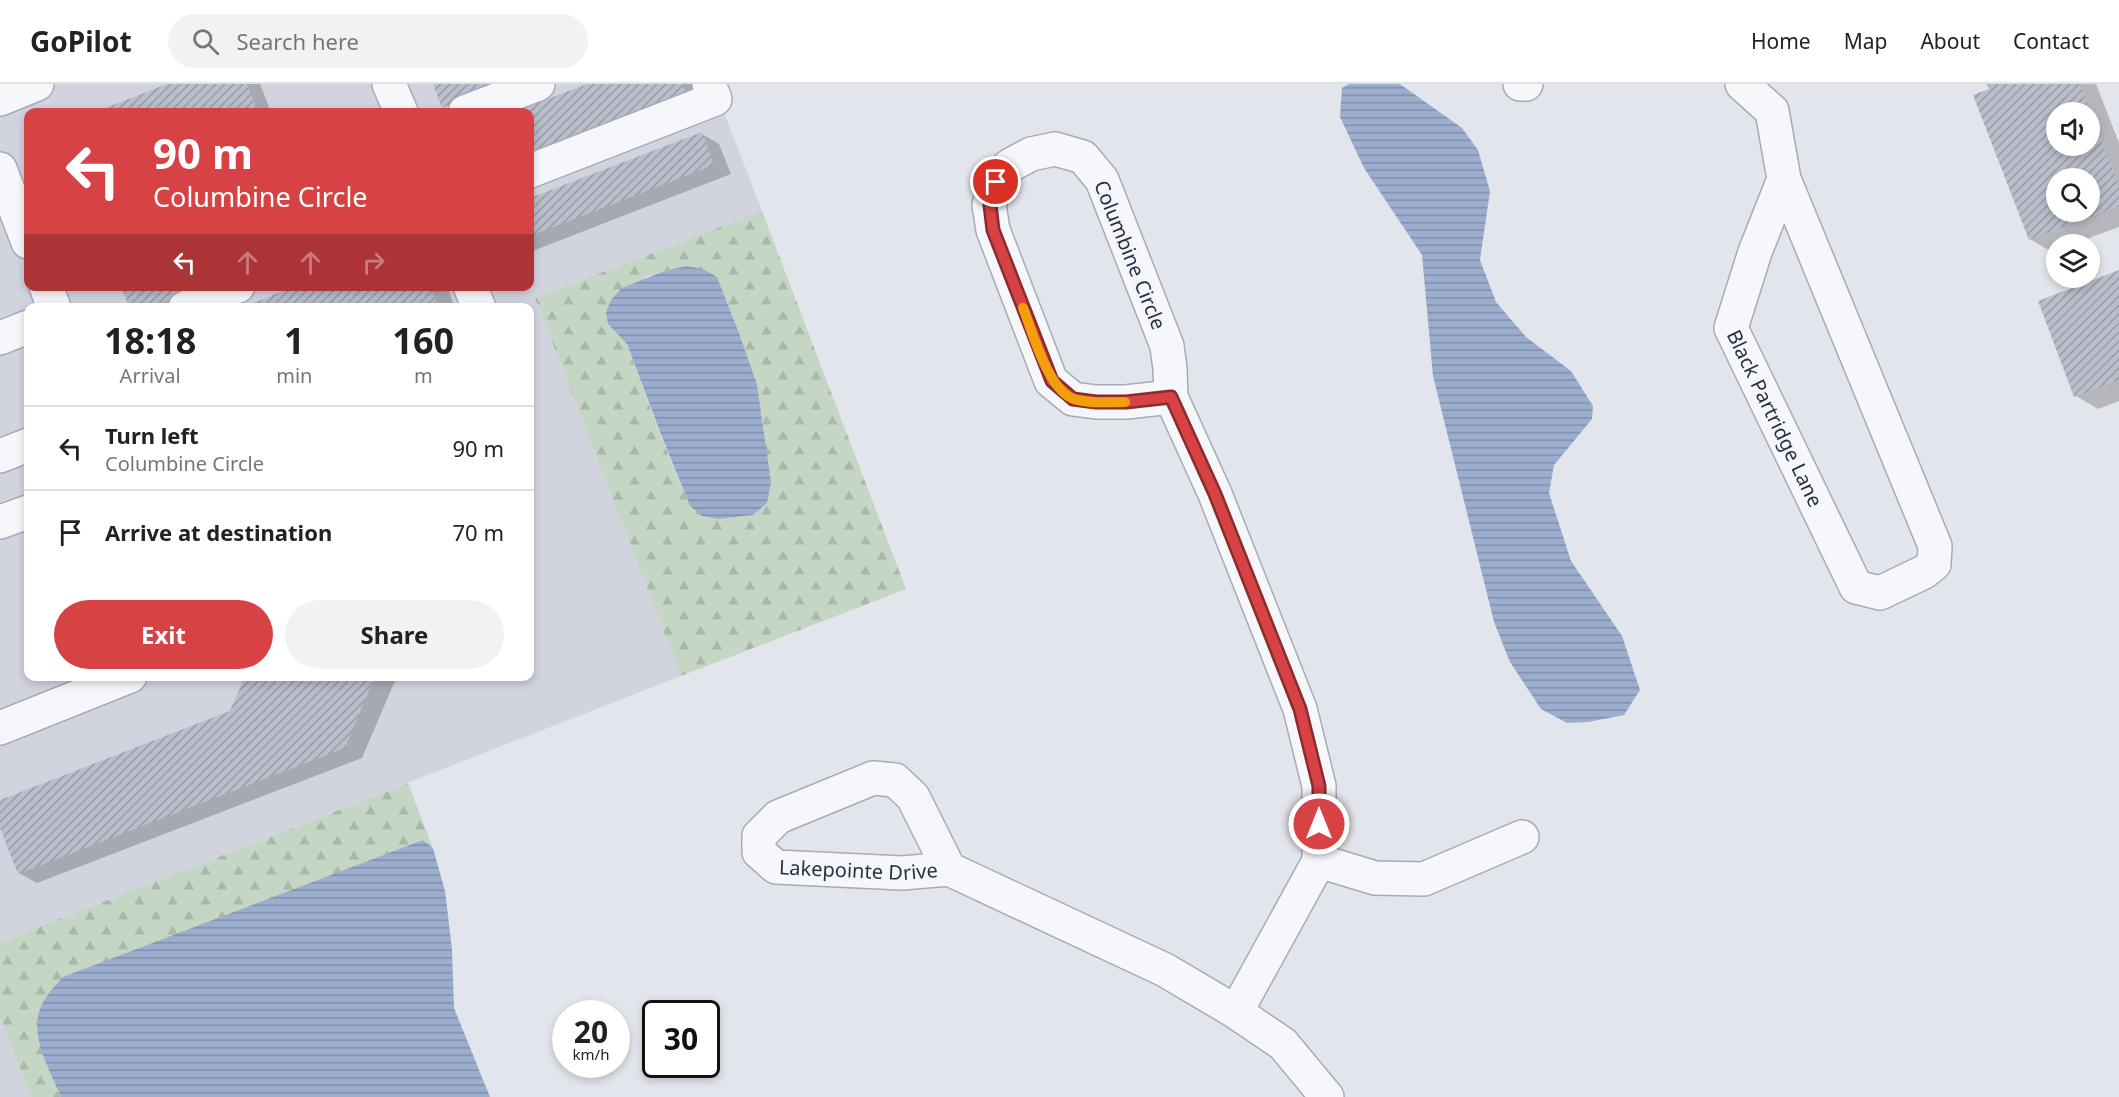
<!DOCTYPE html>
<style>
body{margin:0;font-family:"Noto Sans",sans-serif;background:#f2f2f2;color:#222;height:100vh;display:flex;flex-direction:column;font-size:22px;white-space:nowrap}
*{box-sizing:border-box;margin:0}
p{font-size:20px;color:#767676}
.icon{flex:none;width:33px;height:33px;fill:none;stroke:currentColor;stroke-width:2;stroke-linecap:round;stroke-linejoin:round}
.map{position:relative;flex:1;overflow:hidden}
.details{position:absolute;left:24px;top:219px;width:510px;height:378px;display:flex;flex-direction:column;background:#fff;border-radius:12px;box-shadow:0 3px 9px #0003}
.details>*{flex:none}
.top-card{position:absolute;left:24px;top:24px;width:510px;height:183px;border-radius:12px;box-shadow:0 3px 9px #0003;background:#d74245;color:#fff;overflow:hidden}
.tools{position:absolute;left:2046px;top:18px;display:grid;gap:12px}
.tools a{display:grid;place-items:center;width:54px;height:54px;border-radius:50%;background:#fff;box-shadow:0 3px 9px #0003;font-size:30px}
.speed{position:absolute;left:552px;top:916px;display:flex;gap:12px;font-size:30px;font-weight:700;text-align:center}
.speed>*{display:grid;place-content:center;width:78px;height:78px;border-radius:50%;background:#fff;box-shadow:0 3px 9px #0003;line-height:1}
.speed small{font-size:15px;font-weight:400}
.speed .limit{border:3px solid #111;border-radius:9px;background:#fff;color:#111}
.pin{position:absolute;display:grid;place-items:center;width:51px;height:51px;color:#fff;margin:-26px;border:3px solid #fff;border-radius:50%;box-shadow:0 2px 6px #0007}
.me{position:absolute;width:66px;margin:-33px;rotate:0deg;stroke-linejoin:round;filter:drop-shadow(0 0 4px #0008)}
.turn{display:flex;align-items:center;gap:21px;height:126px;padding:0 30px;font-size:27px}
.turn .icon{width:78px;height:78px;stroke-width:2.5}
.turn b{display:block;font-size:42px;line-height:51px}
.lanes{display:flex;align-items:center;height:57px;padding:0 30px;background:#0003;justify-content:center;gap:30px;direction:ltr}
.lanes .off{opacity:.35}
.eta{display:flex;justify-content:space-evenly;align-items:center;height:102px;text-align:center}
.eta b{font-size:36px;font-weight:700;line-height:42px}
.primary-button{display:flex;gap:12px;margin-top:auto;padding:12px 30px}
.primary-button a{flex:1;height:69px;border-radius:36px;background:#d74245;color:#fff;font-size:24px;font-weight:700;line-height:69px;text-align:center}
.primary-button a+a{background:#f2f2f2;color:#222}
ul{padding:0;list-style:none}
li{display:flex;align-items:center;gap:18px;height:84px;padding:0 30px;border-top:2px solid #e0e0e0}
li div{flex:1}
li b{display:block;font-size:22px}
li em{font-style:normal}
header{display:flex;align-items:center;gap:36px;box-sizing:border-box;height:84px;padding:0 30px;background:#fff;border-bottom:2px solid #e0e0e0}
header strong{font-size:28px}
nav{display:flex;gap:33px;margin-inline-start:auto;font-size:21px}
.search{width:420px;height:54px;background:#f2f2f2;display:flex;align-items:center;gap:15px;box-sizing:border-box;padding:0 21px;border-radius:33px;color:#767676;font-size:22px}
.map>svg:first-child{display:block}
.built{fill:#d1d4de;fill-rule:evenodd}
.forest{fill:url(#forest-firs);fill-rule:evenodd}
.water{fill:url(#water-rules)}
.shadow{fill:#0003;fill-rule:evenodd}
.building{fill:url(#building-hatch);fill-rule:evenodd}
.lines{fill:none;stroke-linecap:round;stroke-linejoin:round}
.minor-casing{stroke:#a7abb7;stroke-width:36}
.minor{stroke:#f6f7fa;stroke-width:33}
.route-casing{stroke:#8c2b2d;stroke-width:15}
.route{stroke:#d74245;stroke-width:10}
.slow{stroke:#f59e0b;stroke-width:10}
.labels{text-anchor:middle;stroke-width:5;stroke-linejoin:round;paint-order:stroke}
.street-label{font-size:20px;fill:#293046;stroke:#f3f5f9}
</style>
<header>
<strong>GoPilot</strong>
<div class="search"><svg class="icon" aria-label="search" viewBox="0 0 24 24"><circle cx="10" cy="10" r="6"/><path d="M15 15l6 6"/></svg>Search here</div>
<nav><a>Home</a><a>Map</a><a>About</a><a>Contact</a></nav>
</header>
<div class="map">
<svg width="2119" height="1013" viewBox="0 0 2119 1013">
<defs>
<pattern id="forest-firs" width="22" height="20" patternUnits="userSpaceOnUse" patternTransform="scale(1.5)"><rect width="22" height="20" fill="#c6d6c4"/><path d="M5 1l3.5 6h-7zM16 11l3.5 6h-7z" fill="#aab8aa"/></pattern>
<pattern id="water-rules" width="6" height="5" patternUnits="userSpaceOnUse" patternTransform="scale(1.5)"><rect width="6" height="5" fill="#9caece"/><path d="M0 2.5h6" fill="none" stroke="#7f8ea9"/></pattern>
<pattern id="building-hatch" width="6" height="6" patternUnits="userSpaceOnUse" patternTransform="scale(1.5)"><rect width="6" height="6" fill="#babeca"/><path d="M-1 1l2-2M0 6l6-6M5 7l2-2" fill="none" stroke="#979ba6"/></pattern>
</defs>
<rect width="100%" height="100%" fill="#e3e5ec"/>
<g class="built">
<path d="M0,0H713L762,127L535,214L681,592L0,858ZM28,28H530V202H28ZM28,224H530V592H28Z"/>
<path d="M0,933L31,1013H0Z"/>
</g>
<g class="forest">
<path d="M762,127L906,505L681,592L535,214ZM686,182L717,193L739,249L757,300L764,346L690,422L659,348L627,260L645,193L664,187Z"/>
<path d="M408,699L433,764L422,756L39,956L61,1013H31L0,933V858Z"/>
</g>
<g class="water">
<path d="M1349,0H1400L1462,44L1478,66L1490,107L1480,176L1496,218L1526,253L1571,287L1593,322L1592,335L1554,381L1549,409L1571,477L1622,552L1640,606L1624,631L1588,638L1567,639L1541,625L1510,578L1494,538L1433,292L1422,171L1364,84L1340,33L1342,4Z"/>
<path d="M686,182L703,185L717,193L739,249L757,300L771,398L767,419L753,431L717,435L702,432L690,422L660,348L627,260L608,240L606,228L611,216L622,204L664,187Z"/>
<path d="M423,756L433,764L445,807L452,865L454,924L490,1013H61C51,988 31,955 39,928C43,914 54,903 63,893Z"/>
</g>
<g class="shadow">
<path d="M171,0H260L271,28H99Z"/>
<path d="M591,0H694L703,23L530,90V28H517Z"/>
<path d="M1988,0H2096L2119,59V143L2073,160H2056V167L2052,168L2030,155ZM2056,28H2090V62H2056ZM2056,94H2090V128H2056Z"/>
<path d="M702,50L719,60L731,90L530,168V116Z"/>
<path d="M2119,188V317L2098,325L2076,312Z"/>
<path d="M123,202H244L191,224H131Z"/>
<path d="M299,202H447L455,224H245Z"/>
<path d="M247,592H397L362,674L37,799L19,789L0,740V717L231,628Z"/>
</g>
<g class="building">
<path d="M167,0H247L258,28H95Z"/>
<path d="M433,0H504L442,24Z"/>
<path d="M587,0H682L687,13L530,74V28H514Z"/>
<path d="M1987,0H2080L2119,103V122L2029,156L1973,11L1989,5ZM2056,28H2090V62H2056ZM2056,94H2090V128H2056Z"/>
<path d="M702,48L714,81L530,152V114Z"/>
<path d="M2119,186V296L2074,313L2038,217Z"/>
<path d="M121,202L202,203L149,224H129Z"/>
<path d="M295,202H430L436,218L421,224H241Z"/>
<path d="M245,592H375L345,664L18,790L0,744V716L230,627Z"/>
</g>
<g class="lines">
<g class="minor-casing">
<g id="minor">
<path d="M389,0L401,28"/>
<path d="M1520,0H1526"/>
<path id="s1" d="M1742,0L1772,27L1784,95L1755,168L1731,244L1856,503L1880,509L1924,488L1934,480L1935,462L1784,95"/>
<path d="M0,15L37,0"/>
<path d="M465,28L538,0"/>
<path d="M0,85L28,158"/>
<path d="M530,87L715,15L709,0"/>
<path d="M46,202L54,224"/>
<path d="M470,202L479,224"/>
<path d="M185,224L238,202"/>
<path d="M0,254L28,243"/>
<path d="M1171,313L1170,285L1167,262L1102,96L1083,73L1055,65L1031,70L1009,82L996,98L989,121L993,146L1051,297L1073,315L1096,318H1126L1171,313L1215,410L1300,625L1319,702V777L1236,928"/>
<path d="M0,372L28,361"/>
<path d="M0,438L28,428"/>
<path d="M0,644L130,592"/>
<path d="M1319,777L1375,794L1424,795L1522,753"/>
<path id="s2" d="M949,785L913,713L895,696L873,694L778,733L759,752V768L776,783L902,789L949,785L1165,886L1236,928L1283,960L1327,1013"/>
</g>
</g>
<use href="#minor" class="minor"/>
</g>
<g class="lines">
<g class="route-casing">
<path id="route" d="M996,98L990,121L993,146L1052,297L1073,315L1096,318H1126L1171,313L1215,410L1300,625L1319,702V740"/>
</g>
<use href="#route" class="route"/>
<path class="slow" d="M1023,224C1033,249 1048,306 1074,315C1090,320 1109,318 1125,318"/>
</g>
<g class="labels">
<g class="street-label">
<text transform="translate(1130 171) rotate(68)" y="7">Columbine Circle</text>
<text dy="7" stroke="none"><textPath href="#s1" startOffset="368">Black Partridge Lane</textPath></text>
<text dy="7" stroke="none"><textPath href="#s2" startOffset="378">Lakepointe Drive</textPath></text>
</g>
</g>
</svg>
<div class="tools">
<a><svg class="icon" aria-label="sound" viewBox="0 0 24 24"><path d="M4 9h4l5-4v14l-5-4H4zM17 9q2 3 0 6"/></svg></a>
<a><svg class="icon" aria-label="search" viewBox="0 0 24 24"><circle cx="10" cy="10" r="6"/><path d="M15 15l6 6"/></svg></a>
<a><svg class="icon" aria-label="layers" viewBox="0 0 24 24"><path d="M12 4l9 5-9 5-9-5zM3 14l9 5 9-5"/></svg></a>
</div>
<div class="speed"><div>20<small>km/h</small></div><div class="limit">30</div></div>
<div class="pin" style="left:996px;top:98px;background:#d93025"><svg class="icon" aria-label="arrive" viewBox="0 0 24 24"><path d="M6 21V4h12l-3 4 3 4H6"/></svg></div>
<svg class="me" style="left:1319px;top:740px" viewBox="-20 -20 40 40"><circle r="17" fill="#d74245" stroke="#fff" stroke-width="3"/><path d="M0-11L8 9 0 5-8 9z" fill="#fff"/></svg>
<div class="top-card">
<div class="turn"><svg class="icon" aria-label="left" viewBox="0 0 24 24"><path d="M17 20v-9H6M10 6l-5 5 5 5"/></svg><div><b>90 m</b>Columbine Circle</div></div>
<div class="lanes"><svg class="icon" aria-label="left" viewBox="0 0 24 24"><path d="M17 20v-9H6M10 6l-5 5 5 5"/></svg><svg class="icon off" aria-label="ahead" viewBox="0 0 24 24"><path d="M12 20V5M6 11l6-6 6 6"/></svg><svg class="icon off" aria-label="ahead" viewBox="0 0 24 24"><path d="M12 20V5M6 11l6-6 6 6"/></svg><svg class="icon off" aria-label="right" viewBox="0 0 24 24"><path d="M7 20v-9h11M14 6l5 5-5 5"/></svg></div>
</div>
<section class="details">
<div class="eta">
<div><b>18:18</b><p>Arrival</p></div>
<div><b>1</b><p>min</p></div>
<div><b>160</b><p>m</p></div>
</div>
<ul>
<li><svg class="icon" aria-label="left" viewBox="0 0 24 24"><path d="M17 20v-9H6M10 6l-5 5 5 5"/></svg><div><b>Turn left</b><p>Columbine Circle</p></div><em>90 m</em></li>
<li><svg class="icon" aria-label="arrive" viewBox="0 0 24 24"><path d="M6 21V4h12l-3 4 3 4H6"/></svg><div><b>Arrive at destination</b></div><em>70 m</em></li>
</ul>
<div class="primary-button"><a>Exit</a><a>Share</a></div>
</section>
</div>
